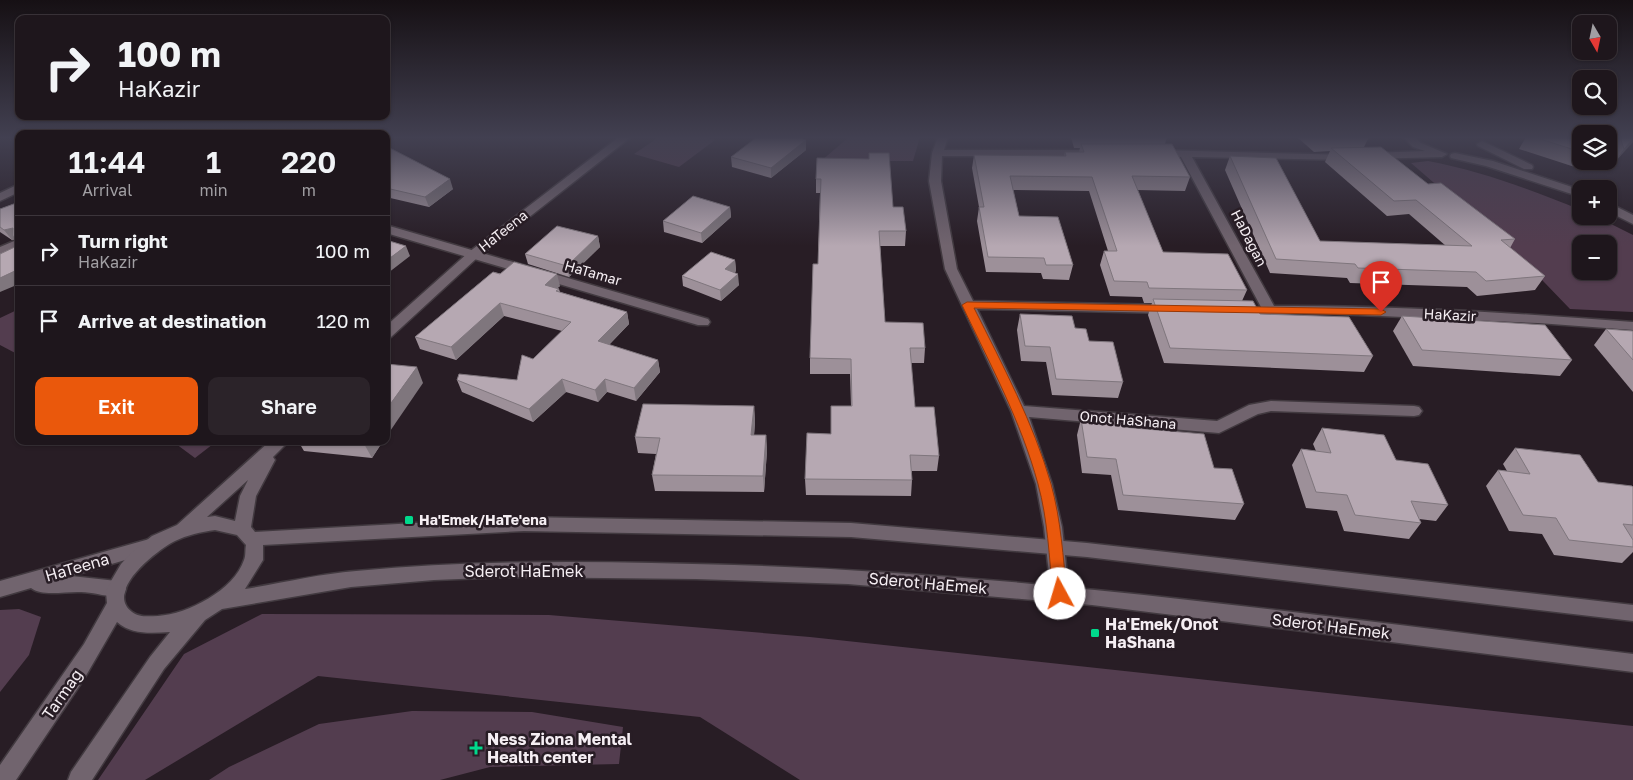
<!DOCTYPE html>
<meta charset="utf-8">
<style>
body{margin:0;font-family:"Golos Text",sans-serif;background:#2b2329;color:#f1f3f6;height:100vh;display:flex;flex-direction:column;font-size:19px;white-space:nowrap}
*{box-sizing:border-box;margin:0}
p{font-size:16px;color:#a19fa3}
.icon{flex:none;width:28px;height:28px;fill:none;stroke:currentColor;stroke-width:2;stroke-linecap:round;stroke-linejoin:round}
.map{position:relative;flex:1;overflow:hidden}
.side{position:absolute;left:15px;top:130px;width:375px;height:315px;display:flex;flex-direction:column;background:#1e161c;border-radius:10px;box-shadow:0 1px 4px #0004,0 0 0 1px #3c353b}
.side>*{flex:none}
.banner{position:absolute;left:15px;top:15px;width:375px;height:105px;border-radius:10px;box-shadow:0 1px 4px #0004,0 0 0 1px #3c353b;background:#1e161c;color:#f1f3f6;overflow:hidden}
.needle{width:32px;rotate:171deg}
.controls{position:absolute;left:1572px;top:15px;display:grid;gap:10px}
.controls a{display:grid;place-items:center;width:45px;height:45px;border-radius:10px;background:#1e161c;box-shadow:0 1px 4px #0004,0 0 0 1px #3c353b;font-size:25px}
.pin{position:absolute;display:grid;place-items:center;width:42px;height:42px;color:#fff;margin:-51px -21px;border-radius:50% 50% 50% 0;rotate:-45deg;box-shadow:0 0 5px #0007}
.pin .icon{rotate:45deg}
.me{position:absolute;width:55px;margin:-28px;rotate:354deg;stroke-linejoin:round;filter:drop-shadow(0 0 4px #0008)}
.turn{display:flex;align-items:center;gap:18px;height:105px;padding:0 20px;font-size:22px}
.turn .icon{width:65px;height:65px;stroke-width:2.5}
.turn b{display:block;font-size:35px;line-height:42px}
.eta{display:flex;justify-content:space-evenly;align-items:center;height:85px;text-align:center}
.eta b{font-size:30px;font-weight:600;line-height:35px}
.cta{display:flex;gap:10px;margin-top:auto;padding:10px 20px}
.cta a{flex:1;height:58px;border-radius:10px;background:#ea580c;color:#fff;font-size:20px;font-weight:600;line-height:58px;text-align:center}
.cta a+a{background:#2b2329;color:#f1f3f6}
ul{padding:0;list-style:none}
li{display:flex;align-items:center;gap:15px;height:70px;padding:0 20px;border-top:1px solid #3c353b}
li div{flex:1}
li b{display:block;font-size:19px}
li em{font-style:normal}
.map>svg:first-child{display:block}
.green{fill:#533d4f;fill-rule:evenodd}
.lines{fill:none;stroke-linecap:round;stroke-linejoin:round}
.street-casing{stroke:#423a40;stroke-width:3}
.secondary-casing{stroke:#423a40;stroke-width:3}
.street{fill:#71646e;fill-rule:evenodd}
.secondary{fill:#71646e;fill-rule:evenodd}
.wall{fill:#9d9099}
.shaded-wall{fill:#7f767d}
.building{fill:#b6a8b2;stroke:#7f767d}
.route{fill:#ea580c;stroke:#983908}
.poi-dot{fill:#00d98c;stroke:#281d25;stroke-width:2}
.labels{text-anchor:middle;stroke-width:5;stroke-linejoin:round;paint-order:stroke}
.street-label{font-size:14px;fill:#f5eef3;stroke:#281d25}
.poi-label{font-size:14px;font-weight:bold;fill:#f5eef3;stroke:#281d25;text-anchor:start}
.near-street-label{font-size:16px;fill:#f5eef3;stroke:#281d25}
.near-poi-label{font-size:16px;font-weight:bold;fill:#f5eef3;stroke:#281d25;text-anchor:start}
</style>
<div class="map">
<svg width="1633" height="780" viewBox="0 0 1633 780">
<rect width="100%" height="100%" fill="#281d25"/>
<g class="green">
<path d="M659,137H704L715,140L679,167L634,154Z"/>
<path d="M849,137H920L913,161H821Z"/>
<path d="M1428,161C1482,171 1531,190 1581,210V216H1595L1633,235V312L1570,309L1496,232L1485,227L1411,163ZM1581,244H1609V271H1581Z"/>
<path d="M19,309V355L0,345V318Z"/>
<path d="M172,441H217L195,458Z"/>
<path d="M19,609L41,617L29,655L0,692V610Z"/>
<path d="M262,614L549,615L810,637L1633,726V780H800L700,717L318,676L145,780H98L184,654Z"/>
<path d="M412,711L532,712L623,727L619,764L490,767L440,780H209L229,767L319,724Z"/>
</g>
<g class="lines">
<g class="street-casing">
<g id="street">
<path d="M938,137H948L944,150H1085L1090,153L1085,156H942L941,181L957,269L973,301L1169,305L1176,309L1169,313L977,309L1024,406L1217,421L1249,405L1271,401L1414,406L1419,407L1422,411L1419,415L1414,416L1271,411L1258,414L1219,433L1029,417L1052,484L1062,527L1069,594L1067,600L1060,602L1053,600L1051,594L1044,527L1036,484L1011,411L945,269L929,181L932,153Z"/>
<path d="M1403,137H1414L1421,143L1447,154L1442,157L1371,159L1366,156L1371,153L1425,151L1413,147Z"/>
<path d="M1482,141L1532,165L1533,167L1532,169H1524L1478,146L1477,144Z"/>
<path d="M1158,150L1352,155L1353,157L1348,160L1192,157L1274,306C1394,305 1514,313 1633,322V330L1538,323L1336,314H1232L1230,311L1232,308L1261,307L1181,157L1154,155L1153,153L1154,151Z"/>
<path d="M1455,153L1493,161L1581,190V197L1486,166L1451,158L1450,156L1451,154Z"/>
<path d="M19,184V192L0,201V193Z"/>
<path d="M1609,203L1633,215V224L1609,212Z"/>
<path d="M386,225L708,319L710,322L708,325H698L386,233Z"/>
<path d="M19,239V248L0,255V247Z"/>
<path d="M153,538L159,540L162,545L159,550L71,576L117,581L124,583L126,589L124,595C110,599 95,592 81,592C67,591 42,597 31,588L0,597V581Z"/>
</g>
</g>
<g class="secondary-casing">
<g id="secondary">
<path d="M619,137H631L477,258L391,337L386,338V326L469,252Z"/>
<path d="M270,441H289L273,457L275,460L256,496L251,527L255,532L524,517L851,523L1087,543L1633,605V621L1087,557L851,537L524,531L263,545V560L245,589C282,583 319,574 356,571C481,559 608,561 734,565C1035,574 1334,618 1633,654V672L1092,605L848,584L696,579L511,577L434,580L351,587L222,609L205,620L164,669L92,780H68L71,772L150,657L170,632C151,633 132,635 117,622L84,679L16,780H0V765L84,644L107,603L106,592L111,581L121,564L131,553L152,536L177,525ZM248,480L240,496L235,521L215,516L207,517ZM215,530L237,535L246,545C245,549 246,556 244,560C234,590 188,614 158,616C150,616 140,618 132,612C104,591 157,550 175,541C187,535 201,532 215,530Z"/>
</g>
</g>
<use href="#street" class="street"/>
<use href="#secondary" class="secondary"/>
</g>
<g class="wall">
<path d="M1071,137H1167L1165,144L1190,177L1185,191L1137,190L1163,252L1247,290L1242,301L1260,314L1373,356L1364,372L1164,363L1148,315L1152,303H1144L1142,297L1110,296L1100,265L1104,251H1108L1089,191L1013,190L1019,216L1073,265L1069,280L1043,279L1041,273L986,272L977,221L979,207L972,168L974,155L1064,156L1065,152H1079L1080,148H1074Z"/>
<path d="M1297,137H1369L1364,147L1428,184L1515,239L1510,248L1545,276L1535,290L1477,296L1467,287L1350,283L1347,278L1270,273L1225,170L1230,156L1320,241L1446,246L1409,214L1387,216L1325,162L1330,151L1314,152Z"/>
<path d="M1526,137H1581V161H1591L1584,170L1519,149Z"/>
<path d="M1609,137H1633L1615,162L1609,142Z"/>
<path d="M802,139L806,140V150L771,178L732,167L731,157Z"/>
<path d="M386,142L389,148L453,189L429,207L386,197Z"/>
<path d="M869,153L893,207L906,231L905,246H880L885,322L925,348L924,363H911L915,407L939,456L937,471H912V480L911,496L806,495L805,479L831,434L851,406L850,374H810V358L818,264L820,193H816V179L869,159Z"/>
<path d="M19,202V244L16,239L12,240L0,232V209Z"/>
<path d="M730,207L731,217L702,243L664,232L663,221Z"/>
<path d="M598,236L600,247L569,277L528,264L525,254Z"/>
<path d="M735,260L736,271L734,273L739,285L721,301L683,286L682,276Z"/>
<path d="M493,272L560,286L557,288L559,289L560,292L627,312L629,324L609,345L658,360L660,372L636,401L607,392L598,402L566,392L533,422L462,392L457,380H517L533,359L562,331L504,316L456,360L420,349L415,337Z"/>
<path d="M1020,314L1075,328L1089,341L1123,382L1118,398L1052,395L1046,362L1021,361L1017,330Z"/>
<path d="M1402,316L1572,360L1560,376L1413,366L1393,331Z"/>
<path d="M1606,329L1633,331V392L1594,345Z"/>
<path d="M754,406L755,422L754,435H766L767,451L764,492L655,491L652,475L656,454L638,453L635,437Z"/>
<path d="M1081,419L1122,427L1214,468L1244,504L1235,520L1118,510L1111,475L1082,473L1077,435Z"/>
<path d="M1322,428L1396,460L1448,505L1436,521L1419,519L1421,523L1409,539L1344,531L1337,511L1306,508L1292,465L1301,449L1316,451L1313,444Z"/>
<path d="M298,441H383L372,458L304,451Z"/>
<path d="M1515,448L1598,482L1633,487V552L1622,563L1554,555L1542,534L1509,531L1486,486L1498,470L1507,471L1503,464Z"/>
</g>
<g class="shaded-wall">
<path d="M1633,139V142L1615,162L1624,149Z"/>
<path d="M806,140V150L771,178V168Z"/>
<path d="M1589,161H1591L1584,170Z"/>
<path d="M450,179L453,189L429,207L425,197Z"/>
<path d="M730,207L731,217L702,243L701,233Z"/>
<path d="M13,228V236L16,239L12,240L4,230Z"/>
<path d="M598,236L600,247L569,277L567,266Z"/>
<path d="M406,246L410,256L388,273L391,281L386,285V261Z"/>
<path d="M735,260L736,271L726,280L725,269Z"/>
<path d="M19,269V284L0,292V278Z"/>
<path d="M557,274L560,286L548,297L545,285Z"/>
<path d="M738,274L739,285L721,301L720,290Z"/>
<path d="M500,303L504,316L456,360L451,347Z"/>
<path d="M627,312L629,324L600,354L598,341Z"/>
<path d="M658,360L660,372L636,401L634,388Z"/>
<path d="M417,367L423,383L386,437V410Z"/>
<path d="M562,379L566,392L533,422L529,409Z"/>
<path d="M605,379L607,392L598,402L595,390Z"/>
<path d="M754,406L755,422L753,450L751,435Z"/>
<path d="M766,435L767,451L764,492L763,476Z"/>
<path d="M364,441H383L372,458L363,442Z"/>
</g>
<g class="building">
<path d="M757,137H797L806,140L771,168L731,157Z"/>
<path d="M1534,137H1581V152Z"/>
<path d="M1620,137H1633V139L1624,149Z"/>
<path d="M1081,144H1172L1190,177L1132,176L1163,252L1228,254L1247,290L1149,288L1147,282L1114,281L1104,251H1117L1092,177L1010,176L1019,216L1058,217L1073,265H1046L1044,258L988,257L979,207H984L974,155L1066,156L1065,152H1084Z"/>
<path d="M386,146L450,179L425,197L386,188Z"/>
<path d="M1381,147L1428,184L1441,183L1491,221L1515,239L1501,240L1545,276L1486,281L1476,272L1358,268L1355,264L1276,259L1230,156L1276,158L1320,241L1472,246L1416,200L1394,201L1331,148Z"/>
<path d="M869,153H889L893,207H903L906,231H879L885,322L923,323L925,348H910L915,407H934L939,456L910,455L912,480L805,479L807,433L831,434V406H852L851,359L810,358L813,264H818L821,179H816L817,158L869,159Z"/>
<path d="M693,196L730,207L701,233L663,221Z"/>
<path d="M19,202V240L13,236V228L4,230L0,227V209Z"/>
<path d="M557,226L598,236L567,266L525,254Z"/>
<path d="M386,240L406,246L386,261Z"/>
<path d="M19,245V269L0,278V254Z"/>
<path d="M711,252L735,260L725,269L738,274L720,290L682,276Z"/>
<path d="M514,262L557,274L545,285L559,289L556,291L627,312L598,341L658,360L634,388L605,379L595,390L562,379L529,409L457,380L459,374L517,380L522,355L533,359L571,322L500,303L451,347L415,337L493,272L500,274Z"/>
<path d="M1153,299L1253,301L1260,314L1349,317L1373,356L1170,348Z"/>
<path d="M1020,314L1072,316L1075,328L1086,329L1089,341L1113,342L1123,382L1056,379L1050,347L1025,346Z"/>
<path d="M1402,316L1545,325L1572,360L1422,350Z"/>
<path d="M1606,329L1633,331V360Z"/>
<path d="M386,364L417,367L386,410Z"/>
<path d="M643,404L754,406L751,435H766L763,476L652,475L660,438L635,437Z"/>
<path d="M1081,419L1121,422L1122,427L1204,434L1214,468L1232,469L1244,504L1123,495L1116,459L1087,457Z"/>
<path d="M1322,428L1384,435L1396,460L1428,464L1448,505L1411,501L1421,523L1355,515L1347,495L1316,492L1301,449L1331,453Z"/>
<path d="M1515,448L1580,455L1598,482L1632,486L1633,487V525L1623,524L1633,540V547L1569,540L1556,518L1523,515L1498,470L1530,474Z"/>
</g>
<linearGradient id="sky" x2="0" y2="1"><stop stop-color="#161014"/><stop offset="0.56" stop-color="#424051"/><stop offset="1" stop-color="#424051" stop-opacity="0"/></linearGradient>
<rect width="1633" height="246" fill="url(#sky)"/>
<path class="route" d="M967,302L1381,309L1386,312L1381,315L974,308C1003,366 1033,422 1051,484C1061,520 1063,557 1067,594L1065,598L1060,600L1055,598L1053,594C1049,557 1048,520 1038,484C1021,421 990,364 962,305Z"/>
<g class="poi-dot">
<rect x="404" y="515" width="10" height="10" rx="2.5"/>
<rect x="1090" y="628" width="10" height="10" rx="2.5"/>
<path d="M473.5 740.5h5v5h5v5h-5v5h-5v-5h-5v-5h5z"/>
</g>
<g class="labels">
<g class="street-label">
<text transform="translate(503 231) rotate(-38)" y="5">HaTeena</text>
<text transform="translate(1249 238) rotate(63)" y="5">HaDagan</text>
<text transform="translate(593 273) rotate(16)" y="5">HaTamar</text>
<text transform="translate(1450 315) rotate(3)" y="5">HaKazir</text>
<text transform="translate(1128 420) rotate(5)" y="5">Onot HaShana</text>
</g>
<g class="poi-label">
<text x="419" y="525">Ha'Emek/HaTe'ena</text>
</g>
<g class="near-street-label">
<text transform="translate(77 567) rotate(-16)" y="6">HaTeena</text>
<text x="524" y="577">Sderot HaEmek</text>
<text transform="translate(928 583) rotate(5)" y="6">Sderot HaEmek</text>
<text transform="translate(1331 626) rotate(7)" y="6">Sderot HaEmek</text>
<text transform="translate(62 694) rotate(-55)" y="6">Tarmag</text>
</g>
<g class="near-poi-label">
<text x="1105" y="630">Ha'Emek/Onot<tspan x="1105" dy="18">HaShana</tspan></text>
<text x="487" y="745">Ness Ziona Mental<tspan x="487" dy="18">Health center</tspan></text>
</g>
</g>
</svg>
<div class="controls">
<a><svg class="needle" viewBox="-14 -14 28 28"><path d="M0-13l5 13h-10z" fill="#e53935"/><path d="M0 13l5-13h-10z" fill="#a19fa3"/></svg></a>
<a><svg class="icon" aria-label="search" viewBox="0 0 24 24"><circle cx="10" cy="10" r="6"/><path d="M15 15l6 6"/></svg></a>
<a><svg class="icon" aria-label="layers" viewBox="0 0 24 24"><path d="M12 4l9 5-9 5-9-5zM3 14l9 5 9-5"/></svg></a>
<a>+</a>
<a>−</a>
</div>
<div class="pin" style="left:1381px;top:312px;background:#d93025"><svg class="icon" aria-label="arrive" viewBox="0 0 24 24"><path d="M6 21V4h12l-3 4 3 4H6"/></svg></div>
<svg class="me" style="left:1060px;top:594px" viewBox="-20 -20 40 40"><circle r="19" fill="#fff"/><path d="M0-13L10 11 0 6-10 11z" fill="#ea580c"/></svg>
<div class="banner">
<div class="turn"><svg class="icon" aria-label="right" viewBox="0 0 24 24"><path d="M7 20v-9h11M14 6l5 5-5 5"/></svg><div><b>100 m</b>HaKazir</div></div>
</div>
<section class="side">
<div class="eta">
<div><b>11:44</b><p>Arrival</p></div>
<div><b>1</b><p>min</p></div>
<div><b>220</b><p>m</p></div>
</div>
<ul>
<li><svg class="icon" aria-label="right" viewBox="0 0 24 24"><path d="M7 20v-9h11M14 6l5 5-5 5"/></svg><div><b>Turn right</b><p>HaKazir</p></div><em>100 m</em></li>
<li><svg class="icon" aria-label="arrive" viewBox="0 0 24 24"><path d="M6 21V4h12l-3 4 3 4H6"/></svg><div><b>Arrive at destination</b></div><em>120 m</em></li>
</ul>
<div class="cta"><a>Exit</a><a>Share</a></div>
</section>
</div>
